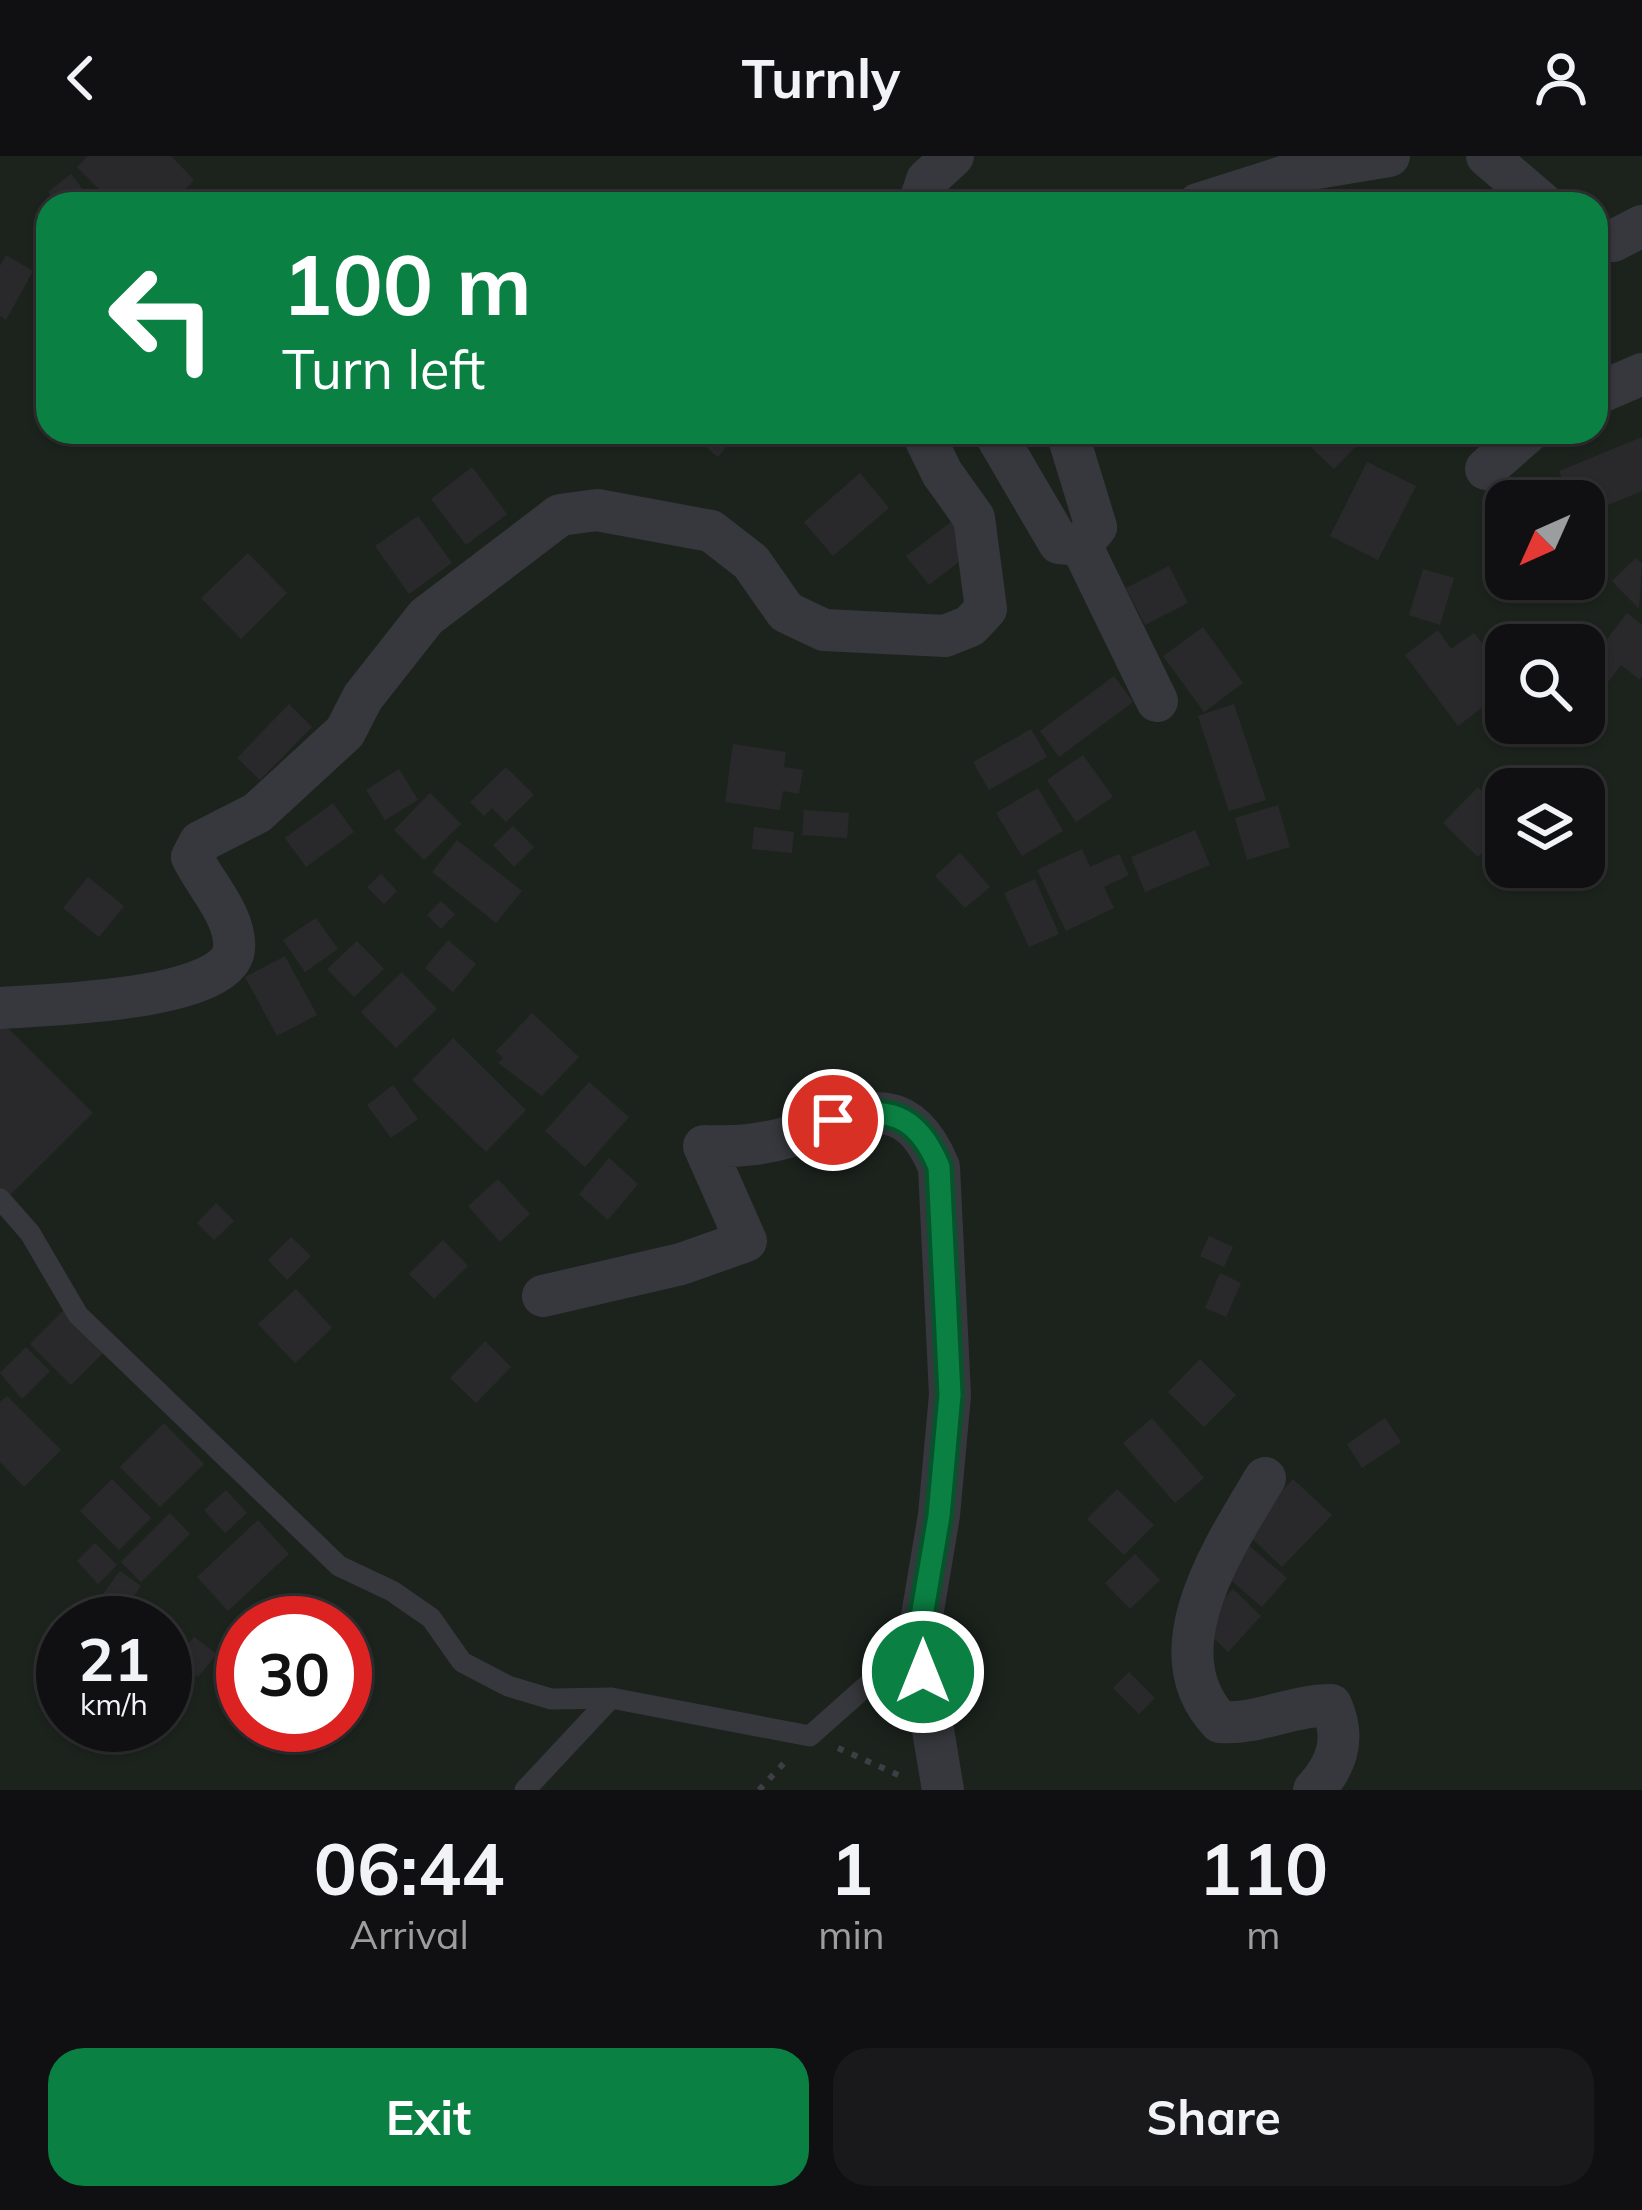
<!DOCTYPE html>
<style>
body{margin:0;font-family:Mulish,sans-serif;background:#19191b;color:#f1f3f6;height:100vh;display:flex;flex-direction:column;font-size:45px;white-space:nowrap}
*{box-sizing:border-box;margin:0}
p{font-size:39px;color:#9c9d9f}
.icon{flex:none;width:66px;height:66px;fill:none;stroke:currentColor;stroke-width:2;stroke-linecap:round;stroke-linejoin:round}
.map{position:relative;height:1634px;overflow:hidden}
.sheet{display:flex;flex-direction:column;background:#101012;flex:1}
.sheet>*{flex:none}
.hud{position:absolute;left:36px;top:36px;width:1572px;height:252px;border-radius:36px;box-shadow:0 3px 9px #0004,0 0 0 3px #303032;background:#0b8043;color:#fff;overflow:hidden}
.needle{width:78px;rotate:225deg}
.buttons{position:absolute;left:1485px;top:324px;display:grid;gap:24px}
.buttons a{display:grid;place-items:center;width:120px;height:120px;border-radius:24px;background:#101012;box-shadow:0 3px 9px #0004,0 0 0 3px #303032;font-size:60px}
.speed{position:absolute;left:36px;top:1440px;display:flex;gap:24px;font-size:60px;font-weight:700;text-align:center}
.speed>*{display:grid;place-content:center;width:156px;height:156px;border-radius:50%;background:#101012;box-shadow:0 3px 9px #0004,0 0 0 3px #303032;line-height:1}
.speed small{font-size:30px;font-weight:400}
.speed .limit{border:18px solid #d22;background:#fff;color:#111}
.pin{position:absolute;display:grid;place-items:center;width:102px;height:102px;color:#fff;margin:-51px;border:6px solid #fff;border-radius:50%;box-shadow:0 3px 12px #0007}
.me{position:absolute;width:132px;margin:-66px;rotate:0deg;stroke-linejoin:round;filter:drop-shadow(0 0 9px #0008)}
.turn{display:flex;align-items:center;gap:42px;height:252px;padding:0 48px;font-size:54px}
.turn .icon{width:156px;height:156px;stroke-width:2.5}
.turn b{display:block;font-size:84px;line-height:102px}
.eta{display:flex;justify-content:space-evenly;align-items:center;height:204px;text-align:center}
.eta b{font-size:72px;font-weight:700;line-height:84px}
.cta{display:flex;gap:24px;margin-top:auto;padding:24px 48px}
.cta a{flex:1;height:138px;border-radius:36px;background:#0b8043;color:#fff;font-size:48px;font-weight:700;line-height:138px;text-align:center}
.cta a+a{background:#19191b;color:#f1f3f6}
header{display:flex;justify-content:space-between;align-items:center;height:156px;padding:0 48px;background:#101012;font-size:54px;font-weight:700}
.map>svg:first-child{display:block}
.green{fill:#1c231d;fill-rule:evenodd}
.building{fill:#29292c}
.lines{fill:none;stroke-linecap:round;stroke-linejoin:round}
.path{stroke:#3d3f44;stroke-width:6;stroke-dasharray:6 9;stroke-linecap:butt}
.lane{stroke:#37383d;stroke-width:21}
.street{stroke:#37383d;stroke-width:42}
.route-casing{stroke:#07532c;stroke-width:30}
.route{stroke:#0b8043;stroke-width:21}
</style>
<header><svg class="icon" aria-label="back" viewBox="0 0 24 24"><path d="M15 5l-7 7 7 7"/></svg>Turnly<svg class="icon" aria-label="person" viewBox="0 0 24 24"><circle cx="12" cy="8" r="4"/><path d="M4 21q1-7 8-7t8 7"/></svg></header>
<div class="map">
<svg width="1642" height="1634" viewBox="0 0 1642 1634">
<rect width="100%" height="100%" fill="#161618"/>
<path class="green" d="M0,0H1642V1634H0ZM48,48H1596V276H48ZM1506,345H1584V423H1506ZM1506,489H1584V567H1506ZM1506,633H1584V711H1506ZM63,1467H165V1569H63ZM243,1467H345V1569H243Z"/>
<g class="building">
<path d="M88,0H171L194,24L170,48H114L77,11Z"/>
<path d="M71,18L94,48H57L48,36Z"/>
<path d="M6,99L33,115L6,164L0,160V110Z"/>
<path d="M688,276H738L718,301Z"/>
<path d="M1323,276H1348L1359,287L1334,313L1310,290Z"/>
<path d="M1642,281V335L1584,359V345H1571L1559,315Z"/>
<path d="M1367,306L1416,330L1378,404L1330,380Z"/>
<path d="M472,311L507,358L466,389L431,343Z"/>
<path d="M860,317L889,352L833,400L804,366Z"/>
<path d="M418,360L452,407L409,438L375,390Z"/>
<path d="M1506,361V399L1502,400L1489,367Z"/>
<path d="M951,366L974,394L929,429L906,400Z"/>
<path d="M248,397L287,437L241,483L201,442Z"/>
<path d="M1636,402L1642,408L1639,453L1612,425Z"/>
<path d="M1169,410L1188,447L1145,469L1126,432Z"/>
<path d="M1423,413L1454,422L1440,469L1409,459Z"/>
<path d="M1627,457L1642,469V520L1639,523L1621,509L1584,557V513Z"/>
<path d="M1203,471L1243,527L1204,556L1163,500Z"/>
<path d="M1438,474L1451,493L1474,477L1498,508L1482,520L1497,540L1458,570L1405,499Z"/>
<path d="M1114,520L1133,546L1059,601L1040,575Z"/>
<path d="M289,548L312,571L260,624L237,602Z"/>
<path d="M1234,548L1266,644L1229,655L1198,560Z"/>
<path d="M1031,573L1047,601L989,634L973,606Z"/>
<path d="M733,588L786,596L784,611L803,614L799,638L783,635L780,654L725,646Z"/>
<path d="M1083,599L1113,641L1076,666L1047,624Z"/>
<path d="M506,611L534,639L506,666L492,652L484,660L470,646Z"/>
<path d="M399,613L418,644L385,664L366,634Z"/>
<path d="M1478,631L1506,659V672L1478,701L1443,667Z"/>
<path d="M1038,632L1063,675L1022,700L996,657Z"/>
<path d="M430,637L461,668L424,704L394,674Z"/>
<path d="M333,647L354,676L306,711L285,682Z"/>
<path d="M1278,649L1290,691L1247,704L1235,662Z"/>
<path d="M804,654L849,657L847,682L802,679Z"/>
<path d="M513,670L534,691L514,711L493,689Z"/>
<path d="M754,671L794,676L792,697L752,693Z"/>
<path d="M1195,674L1210,709L1145,736L1131,701Z"/>
<path d="M457,684L522,735L496,767L432,716Z"/>
<path d="M1082,693L1090,711L1119,698L1129,719L1104,731L1114,752L1066,775L1037,714Z"/>
<path d="M960,697L990,731L965,752L935,720Z"/>
<path d="M381,718L397,735L384,748L367,731Z"/>
<path d="M88,721L124,750L99,781L63,752Z"/>
<path d="M1035,723L1059,778L1029,791L1004,737Z"/>
<path d="M441,745L455,758L441,773L427,759Z"/>
<path d="M316,762L338,793L305,816L283,784Z"/>
<path d="M448,784L476,808L453,836L425,812Z"/>
<path d="M357,785L384,813L354,841L327,813Z"/>
<path d="M285,800L317,859L277,880L245,821Z"/>
<path d="M402,816L437,853L396,892L361,856Z"/>
<path d="M532,857L579,901L542,940L498,907L503,902L496,895Z"/>
<path d="M0,864L93,957L7,1042L0,1036Z"/>
<path d="M453,882L526,954L486,996L412,924Z"/>
<path d="M589,926L629,961L585,1011L545,975Z"/>
<path d="M393,929L418,963L391,982L367,949Z"/>
<path d="M609,1002L638,1028L608,1064L579,1038Z"/>
<path d="M498,1023L530,1058L500,1086L468,1050Z"/>
<path d="M216,1047L234,1065L214,1084L197,1067Z"/>
<path d="M1209,1080L1233,1091L1224,1111L1200,1100Z"/>
<path d="M291,1081L311,1100L287,1124L268,1104Z"/>
<path d="M443,1084L468,1110L434,1143L409,1118Z"/>
<path d="M1220,1117L1241,1127L1226,1161L1205,1152Z"/>
<path d="M296,1133L332,1172L295,1207L258,1168Z"/>
<path d="M66,1152L107,1193L71,1229L30,1188Z"/>
<path d="M485,1185L511,1211L476,1247L450,1222Z"/>
<path d="M26,1191L50,1215L22,1243L0,1217Z"/>
<path d="M1200,1203L1236,1239L1204,1271L1168,1236Z"/>
<path d="M7,1240L61,1294L24,1331L0,1306V1246Z"/>
<path d="M1152,1262L1204,1322L1175,1347L1123,1287Z"/>
<path d="M1385,1262L1401,1286L1362,1312L1347,1288Z"/>
<path d="M164,1267L204,1308L160,1351L120,1311Z"/>
<path d="M112,1323L151,1362L119,1394L80,1355Z"/>
<path d="M1293,1323L1332,1359L1282,1411L1244,1375Z"/>
<path d="M1117,1333L1154,1369L1124,1399L1087,1363Z"/>
<path d="M226,1334L247,1357L225,1377L204,1354Z"/>
<path d="M170,1357L190,1378L141,1426L121,1406Z"/>
<path d="M258,1364L289,1398L228,1455L197,1421Z"/>
<path d="M95,1387L117,1409L98,1428L77,1405Z"/>
<path d="M1247,1388L1287,1422L1262,1451L1222,1417Z"/>
<path d="M1135,1398L1160,1424L1130,1453L1105,1427Z"/>
<path d="M120,1415L141,1430L118,1462L97,1446Z"/>
<path d="M1233,1433L1261,1460L1228,1496L1199,1468Z"/>
<path d="M194,1481L217,1498L198,1521L175,1503Z"/>
<path d="M1129,1516L1155,1542L1139,1558L1113,1532Z"/>
</g>
<g class="lines">
<g class="path">
<path d="M838,1592L903,1621"/>
<path d="M759,1634L785,1606"/>
</g>
<g class="lane">
<path d="M0,1043L30,1077L78,1159L339,1410L392,1435L431,1462L462,1506L508,1530L551,1543L611,1542L810,1580L918,1484"/>
<path d="M525,1634L611,1542"/>
</g>
<g class="street">
<path d="M1487,0L1543,48"/>
<path d="M919,48L927,24L953,0"/>
<path d="M1198,48L1305,14L1389,0"/>
<path d="M1596,81L1613,85L1642,70"/>
<path d="M1596,238L1642,218"/>
<path d="M994,276L1059,387L1081,389"/>
<path d="M1067,276L1096,371L1081,389L1157,545"/>
<path d="M1486,313L1528,276"/>
<path d="M0,852C43,849 229,845 234,793C237,761 205,728 192,701L200,686L257,657L345,576L363,541L426,461L560,359L597,354L711,375L751,406L786,456L824,474L945,480L970,470L986,453L974,362L942,317L922,276"/>
<path d="M543,1140L681,1108L746,1085L704,990C737,991 766,989 798,978C861,958 906,932 939,1011L950,1239L939,1359L918,1484L943,1634"/>
<path d="M1265,1322C1224,1391 1153,1495 1220,1566C1257,1569 1292,1549 1331,1549C1346,1582 1338,1608 1314,1634"/>
</g>
</g>
<g class="lines">
<g class="route-casing">
<path id="route" d="M833,964C887,949 917,957 939,1011L950,1239L939,1360L918,1484L923,1516"/>
</g>
<use href="#route" class="route"/>
</g>
</svg>
<div class="buttons">
<a><svg class="needle" viewBox="-14 -14 28 28"><path d="M0-13l5 13h-10z" fill="#e53935"/><path d="M0 13l5-13h-10z" fill="#9c9d9f"/></svg></a>
<a><svg class="icon" aria-label="search" viewBox="0 0 24 24"><circle cx="10" cy="10" r="6"/><path d="M15 15l6 6"/></svg></a>
<a><svg class="icon" aria-label="layers" viewBox="0 0 24 24"><path d="M12 4l9 5-9 5-9-5zM3 14l9 5 9-5"/></svg></a>
</div>
<div class="speed"><div>21<small>km/h</small></div><div class="limit">30</div></div>
<div class="pin" style="left:833px;top:964px;background:#d93025"><svg class="icon" aria-label="arrive" viewBox="0 0 24 24"><path d="M6 21V4h12l-3 4 3 4H6"/></svg></div>
<svg class="me" style="left:923px;top:1516px" viewBox="-20 -20 40 40"><circle r="17" fill="#0b8043" stroke="#fff" stroke-width="3"/><path d="M0-11L8 9 0 5-8 9z" fill="#fff"/></svg>
<div class="hud">
<div class="turn"><svg class="icon" aria-label="left" viewBox="0 0 24 24"><path d="M17 20v-9H6M10 6l-5 5 5 5"/></svg><div><b>100 m</b>Turn left</div></div>
</div>
</div>
<section class="sheet">
<div class="eta">
<div><b>06:44</b><p>Arrival</p></div>
<div><b>1</b><p>min</p></div>
<div><b>110</b><p>m</p></div>
</div>
<div class="cta"><a>Exit</a><a>Share</a></div>
</section>
